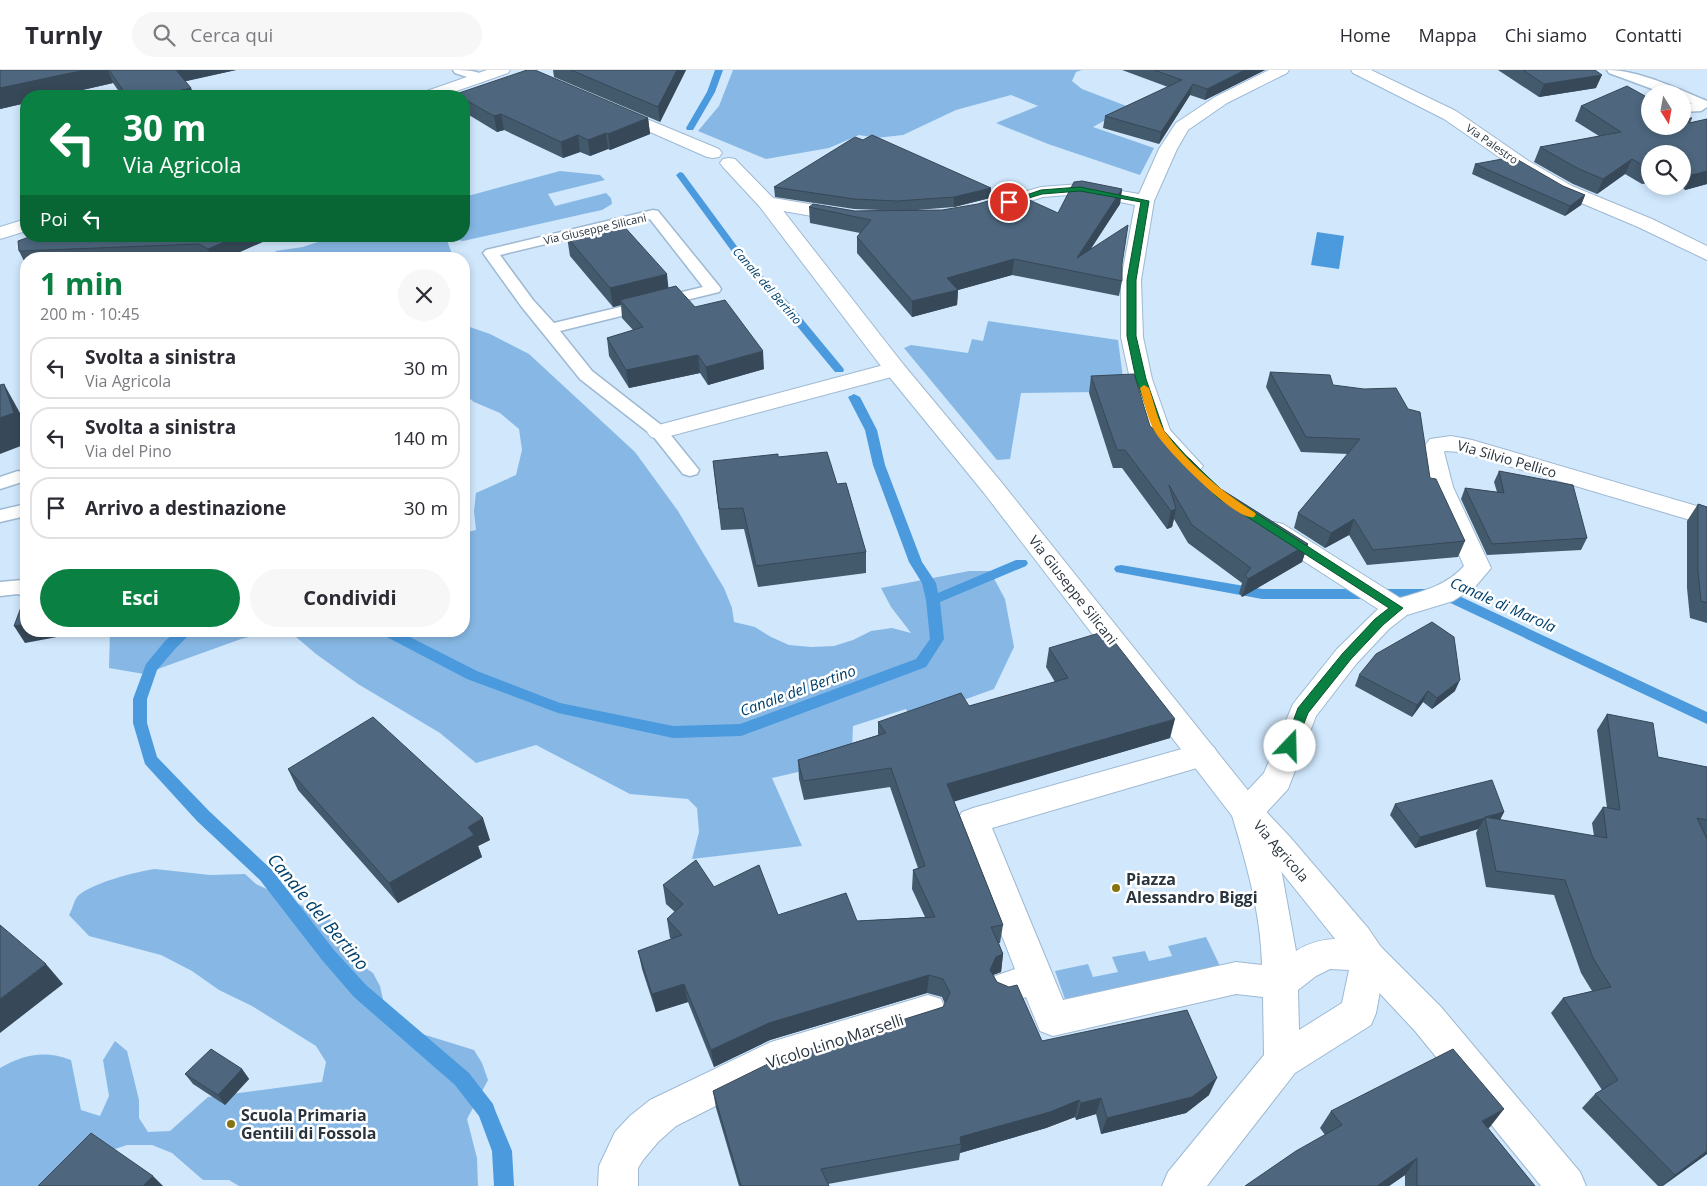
<!DOCTYPE html>
<html lang="it">
<meta charset="utf-8">
<style>
body{margin:0;font-family:"Open Sans",sans-serif;background:#f7f7f7;color:#2b2b33;height:100vh;display:flex;flex-direction:column;font-size:19px;white-space:nowrap}
*{box-sizing:border-box;margin:0}
p{font-size:16px;color:#7c7c81}
.icon{flex:none;width:28px;height:28px;fill:none;stroke:currentColor;stroke-width:2;stroke-linecap:round;stroke-linejoin:round}
.map{position:relative;flex:1;overflow:hidden}
.panel{position:absolute;left:20px;top:182px;width:450px;height:385px;display:flex;flex-direction:column;background:#fff;border-radius:20px;box-shadow:0 2px 8px #0003}
.panel>*{flex:none}
.guide{position:absolute;left:20px;top:20px;width:450px;height:152px;border-radius:20px;box-shadow:0 2px 8px #0003;background:#0b8043;color:#fff;overflow:hidden}
.needle{width:32px;rotate:169deg}
.controls{position:absolute;left:1641px;top:15px;display:grid;gap:10px}
.controls a{display:grid;place-items:center;width:50px;height:50px;border-radius:50%;background:#fff;box-shadow:0 2px 8px #0003;font-size:25px}
.pin{position:absolute;display:grid;place-items:center;width:42px;height:42px;color:#fff;margin:-21px;border:2px solid #fff;border-radius:50%;box-shadow:0 1px 5px #0007}
.me{position:absolute;width:55px;margin:-28px;rotate:21deg;stroke-linejoin:round;filter:drop-shadow(0 0 4px #0008)}
.turn{display:flex;align-items:center;gap:18px;height:105px;padding:0 20px;font-size:22px}
.turn .icon{width:65px;height:65px;stroke-width:2.5}
.turn b{display:block;font-size:35px;line-height:42px}
.then{display:flex;align-items:center;height:48px;padding:0 20px;background:#0003;gap:10px;font-size:19px}
.round{display:grid;place-items:center;flex:none;width:52px;height:52px;border-radius:26px;background:#f7f7f7}
.summary{display:flex;align-items:center;justify-content:space-between;height:85px;padding:0 20px}
h1{font-size:30px;font-weight:700;line-height:38px;color:#0b8043}
.action{display:flex;gap:10px;margin-top:auto;padding:10px 20px}
.action a{flex:1;height:58px;border-radius:30px;background:#0b8043;color:#fff;font-size:20px;font-weight:700;line-height:58px;text-align:center}
.action a+a{background:#f7f7f7;color:#2b2b33}
ul{padding:0;list-style:none}
li{display:flex;align-items:center;gap:15px;height:62px;margin:0 10px 8px;padding:0 10px;border:2px solid #e1e1e2;border-radius:20px}
li div{flex:1}
li b{display:block;font-size:19px}
li em{font-style:normal}
header{display:flex;align-items:center;gap:30px;box-sizing:border-box;height:70px;padding:0 25px;background:#fff;border-bottom:1px solid #e1e1e2}
header strong{font-size:24px}
nav{display:flex;gap:28px;margin-inline-start:auto;font-size:18px}
.search{width:350px;height:45px;background:#f7f7f7;display:flex;align-items:center;gap:12px;box-sizing:border-box;padding:0 18px;border-radius:28px;color:#7c7c81;font-size:19px}
.map>svg:first-child{display:block}
.green{fill:#87b8e5}
.water{fill:#4a9add}
.lines{fill:none;stroke-linecap:round;stroke-linejoin:round}
.stream{fill:#4a9add;fill-rule:evenodd}
.service-casing{stroke:#9eb9d3;stroke-width:3}
.minor-casing{stroke:#9eb9d3;stroke-width:2}
.tertiary-casing{stroke:#9eb9d3;stroke-width:2}
.secondary-casing{stroke:#9eb9d3;stroke-width:2}
.service{fill:#fff;fill-rule:evenodd}
.minor{fill:#fff;fill-rule:evenodd}
.tertiary{fill:#fff;fill-rule:evenodd}
.secondary{fill:#fff;fill-rule:evenodd}
.wall{fill:#43596c}
.shaded-wall{fill:#374858}
.building{fill:#4e677e;stroke:#374858}
.route{fill:#0b8043;stroke:#07532c}
.slow{fill:#f59e0b}
.poi-dot{fill:#857213;stroke:#fff;stroke-width:2}
.labels{text-anchor:middle;stroke-width:5;stroke-linejoin:round;paint-order:stroke}
.far-street-label{font-size:11px;fill:#29343e;stroke:#fff}
.far-water-label{font-size:12px;font-style:italic;fill:#00406c;stroke:#fff}
.street-label{font-size:14px;fill:#29343e;stroke:#fff}
.water-label{font-size:15px;font-style:italic;fill:#00406c;stroke:#fff}
.near-poi-label{font-size:16px;font-weight:bold;fill:#29343e;stroke:#fff;text-anchor:start}
.near-street-label{font-size:16px;fill:#29343e;stroke:#fff}
.near-water-label{font-size:18px;font-style:italic;fill:#00406c;stroke:#fff}
</style>
<header>
<strong>Turnly</strong>
<div class="search"><svg class="icon" aria-label="search" viewBox="0 0 24 24"><circle cx="10" cy="10" r="6"/><path d="M15 15l6 6"/></svg>Cerca qui</div>
<nav><a>Home</a><a>Mappa</a><a>Chi siamo</a><a>Contatti</a></nav>
</header>
<div class="map">
<svg width="1707" height="1116" viewBox="0 0 1707 1116">
<rect width="100%" height="100%" fill="#d0e7fc"/>
<g class="green">
<path d="M733,0H1082L1076,2L1072,11L1082,19L1129,37L1093,57L1154,78L1140,105L1048,74L996,53L1038,36L1011,25L956,40L903,65L876,68L859,65L829,78L766,89L698,61L719,36Z"/>
<path d="M560,101L600,105L605,110L548,124L555,136L606,123L611,128L612,134L602,140L588,143L463,171L446,168L454,189H284L275,181L303,177L336,166H464V127Z"/>
<path d="M988,251L1118,270L1123,308L1096,322L1021,323L1010,389L997,390L904,278L911,275L968,283L972,269L983,271Z"/>
<path d="M464,255L490,264L529,284L635,382L678,441L724,518L732,538L734,552L755,557L771,567L789,575L811,577L834,576L853,570L871,561L892,558L911,563L891,537L881,518L969,501H990L1005,529L1014,577L994,619L911,649L906,639L853,656L852,680L837,693L772,708L802,776L692,789L699,762L697,738L688,729L630,724L536,675L476,693L440,663L358,614L316,584L289,561H464V463L476,460L474,441L476,423L516,405L522,380L519,359L500,343L474,332L464,324Z"/>
<path d="M110,561H272L241,569L144,604L109,598Z"/>
<path d="M155,799L210,805L245,804L256,814L328,848L341,860L346,872V888L360,894L373,903L380,916L384,934L393,947L406,959L474,980L482,993L488,1010L467,1049L477,1088L478,1116H239L229,1110H203L172,1083L152,1075H127L103,1083L67,1116H0V998C24,984 45,980 71,990L81,1040L100,1046L109,1026L103,990L115,971L127,981L139,1030V1048L148,1062L170,1061L208,1027L322,1012L326,992L316,976L252,936L219,920L192,901L161,885L89,866L69,845C72,840 74,831 77,827C88,814 138,801 155,799Z"/>
<path d="M1206,867L1220,896L1065,929L1055,901L1088,894L1093,907L1118,902L1112,887L1145,881L1149,891L1172,886L1168,876Z"/>
</g>
<path class="water" d="M1317,162L1344,166L1339,199L1311,195Z"/>
<g class="lines">
<g class="stream">
<path d="M715,0H723L715,22L693,60H687L686,58L707,22Z"/>
<path d="M680,102L683,103L747,190L790,234L843,298L844,300L843,302H835L782,238L741,194L676,105Z"/>
<path d="M854,324L860,327L877,360L885,395L922,492L936,513L938,523L1016,490H1026L1028,493L1026,496L940,532L944,569L926,597L741,666L673,668L558,643L467,609L381,564L379,561H398L477,601L560,633L673,656L740,654L916,589L930,569L926,530L922,513L909,492L873,395L865,360L848,327Z"/>
<path d="M1121,495L1262,519H1444L1707,642V654L1442,529H1262L1116,502L1114,499L1116,496Z"/>
<path d="M177,561H193L175,579L157,600L147,629V653L157,687L209,741L272,800L334,880L366,915L469,1003L493,1034L495,1040L512,1081L514,1116H494L492,1081L479,1046L455,1015L354,927L322,890L260,810L197,751L145,694L133,653V629L146,594L165,571Z"/>
</g>
<g class="service-casing">
<g id="service">
<path d="M453,0C465,0 479,0 488,8L482,12L455,3Z"/>
<path d="M1607,0C1639,0 1678,19 1707,31V37L1701,41L1682,42V34H1692L1682,30V24H1666L1609,3Z"/>
<path d="M653,140L658,141L719,216L721,219L719,222L560,261L592,301L665,358L699,400L697,404L690,406L683,404L653,366L580,309L521,236L483,183L486,180ZM650,149L703,217L554,253L533,230L500,185Z"/>
<path d="M18,401L25,403L26,409L25,411L0,419V407Z"/>
<path d="M26,434V446L0,452V440Z"/>
<path d="M23,510L26,511V527L18,524L0,526V512Z"/>
</g>
</g>
<g class="minor-casing">
<g id="minor">
<path d="M1269,0H1289L1287,3L1227,33L1188,60L1177,79L1154,131L1141,210L1143,267L1152,309L1170,360L1203,396L1199,401L1191,403L1183,401L1147,362L1130,309L1121,267V210L1135,135L1080,124L1043,127L988,144L981,142L979,138L981,134L1041,117L1080,114L1139,124L1159,79L1176,53L1215,27Z"/>
<path d="M1351,0H1371L1456,41L1527,90L1572,116L1652,149L1707,176V190L1638,157L1560,124L1515,98L1444,49L1353,3Z"/>
<path d="M767,127L846,140L853,142L855,146L853,150L846,152L760,137L758,133L760,129Z"/>
<path d="M895,292L903,294L906,299L903,304L659,369L651,367L647,362L651,357Z"/>
<path d="M1451,366L1472,370L1707,439V455L1461,382L1445,381L1444,382L1453,417L1491,498L1475,517L1453,531L1407,545L1389,559L1357,593L1316,646L1288,719L1264,745L1282,804L1296,881C1323,864 1353,867 1381,877L1386,888L1376,943L1371,955L1295,1003L1207,1116H1162L1168,1102L1264,985L1263,927L1236,924L1053,966L1040,961L1026,927L1007,933L995,928L989,917L995,906L1015,899L957,751L962,742L973,738L1203,673L1214,677L1218,685L1214,693L992,758L1063,930L1236,892L1262,895C1261,843 1246,792 1231,742L1236,733L1264,703L1293,634L1337,579L1378,539L1265,466L1261,460L1265,454L1274,452L1283,454L1400,528C1424,521 1447,515 1464,496L1429,417L1420,382L1430,369ZM1330,899L1349,900L1342,933L1299,960L1298,920L1316,906Z"/>
<path d="M928,925L941,929L946,941L941,953L779,1004L676,1056L658,1072L643,1090L638,1098V1116H598L599,1096L615,1062L630,1046L650,1030L771,972Z"/>
</g>
</g>
<g class="tertiary-casing">
<g id="tertiary">
<path d="M613,35L719,79L722,83L719,87L713,88L707,87L607,43L605,40L607,37Z"/>
<path d="M729,88L735,89L774,129L903,294L1002,413L1258,733L1290,767L1368,858L1381,877L1441,937L1580,1102L1586,1116H1541L1415,961L1357,899L1344,880L1268,785L1236,751L984,423L887,304L760,137L723,97L720,93L723,89Z"/>
</g>
</g>
<g class="secondary-casing">
<g id="secondary">
<path d="M487,0H510L508,3L442,26H419L421,23Z"/>
<path d="M26,149V161L0,169V157Z"/>
</g>
</g>
<use href="#service" class="service"/>
<use href="#minor" class="minor"/>
<use href="#tertiary" class="tertiary"/>
<use href="#secondary" class="secondary"/>
</g>
<g class="wall">
<path d="M0,0H236L185,11L191,18L194,26H122L113,13L56,26H26V33L0,39Z"/>
<path d="M553,0H686L660,52L554,7Z"/>
<path d="M1122,0H1265L1205,30L1190,25L1159,74L1103,58L1105,46L1168,17Z"/>
<path d="M1498,0H1595L1596,18L1539,27Z"/>
<path d="M456,24L648,48L650,64L610,80L608,79L590,86L580,82L563,88L504,60L497,62L464,42V26H456Z"/>
<path d="M1648,32L1684,49L1692,48L1690,53L1707,49V114L1685,120L1681,116H1682V84H1650V113L1642,114L1625,104L1597,124L1573,114L1534,92L1540,77L1599,66L1575,51L1581,36Z"/>
<path d="M1475,94L1563,116L1585,125L1581,135L1565,146L1472,104Z"/>
<path d="M774,117L991,118L990,128L954,137L917,140L1058,143L1122,119L1120,134L1090,179L1122,195V211L1119,226L1012,205L958,220L957,235L912,247L857,183V167L860,163L810,153L809,137L855,141L880,140L854,139L775,127Z"/>
<path d="M276,166L224,189H206L204,188L26,189V195L19,181Z"/>
<path d="M567,167L668,218L695,237L764,299L708,315L700,303L629,318L609,286L607,268L633,260L622,248L621,235L613,237L570,186Z"/>
<path d="M1270,302L1333,315L1430,408L1465,471L1458,487L1367,495L1349,465L1325,478L1294,458L1298,443L1348,384L1301,382L1266,317Z"/>
<path d="M1091,306L1150,356L1216,416L1308,474L1302,492L1242,527L1239,523L1242,513L1188,473L1174,449L1172,457L1167,459L1122,398H1113L1089,323Z"/>
<path d="M779,387L837,414L866,482V503L758,517L744,459L721,460L713,391Z"/>
<path d="M1499,401L1587,468L1581,480L1487,485L1461,429L1465,418L1497,422L1494,412Z"/>
<path d="M1698,434L1707,437V553L1690,548L1687,518V451Z"/>
<path d="M1049,578L1170,668L954,731L1003,855L1000,873H999L1003,884L1001,902L993,905L997,912L1042,971L1209,1025L1186,1043L1101,1064L1096,1044L1076,1050L1075,1047L1046,1058L960,1083L959,1090L828,1114L829,1116H739L716,1038L713,1021L943,937L945,934L942,927L927,923L770,970L714,997L688,932L656,942L642,899L638,881L672,869L670,868L667,849L675,842L666,834L663,815L714,817L778,845L857,851L925,847L912,819L913,800L918,798L890,717L804,730L799,709L798,690L878,665V652L969,636L1055,612L1046,597Z"/>
<path d="M1359,605L1455,621L1432,639L1423,632L1412,647L1355,616Z"/>
<path d="M1607,644L1658,687L1707,697V1084L1663,1116H1658L1582,1038L1595,1024L1602,1020L1551,943L1563,928L1592,921L1581,903L1554,825L1486,817L1476,763L1478,759L1415,778L1390,745L1395,734L1504,742L1500,750L1594,766L1592,753L1603,737L1607,738L1597,660Z"/>
<path d="M288,699L490,770L478,776L482,787L398,833L298,720Z"/>
<path d="M242,999L249,1009L225,1035L193,1014L185,1004Z"/>
<path d="M1331,1041L1490,1057L1488,1058L1535,1116H1405V1105L1389,1116H1245L1325,1065L1320,1058Z"/>
</g>
<g class="shaded-wall">
<path d="M85,0H108L113,13L56,26H26V33L0,39V18Z"/>
<path d="M174,0H236L178,13Z"/>
<path d="M677,0H686L660,52L658,37Z"/>
<path d="M1245,0H1265L1205,30L1207,19Z"/>
<path d="M1602,5L1596,18L1539,27L1544,14Z"/>
<path d="M1193,14L1190,25L1159,74L1161,62Z"/>
<path d="M191,18L194,26H155Z"/>
<path d="M501,44L504,60L497,62L494,46Z"/>
<path d="M648,48L650,64L610,80L608,64Z"/>
<path d="M606,63L608,79L590,86L588,70Z"/>
<path d="M578,65L580,82L563,88L561,72Z"/>
<path d="M1632,89L1625,104L1597,124L1603,109Z"/>
<path d="M1707,101V114L1685,120L1692,105Z"/>
<path d="M991,118L990,128L954,137V127Z"/>
<path d="M1122,119L1120,134L1076,202L1077,188Z"/>
<path d="M1585,125L1581,135L1565,146L1570,136Z"/>
<path d="M238,166H276L224,189H212L208,179Z"/>
<path d="M1014,189L1012,205L958,220L957,235L912,247V231L947,208Z"/>
<path d="M667,204L669,223L620,230L621,235L613,237L610,218Z"/>
<path d="M763,281L764,299L708,315L706,297Z"/>
<path d="M698,285L700,303L629,318L626,300Z"/>
<path d="M4,314L20,343L26,360V374L0,384V348Z"/>
<path d="M1176,439L1172,457L1167,459L1171,441Z"/>
<path d="M1354,449L1349,465L1325,478L1331,463Z"/>
<path d="M1308,474L1302,492L1242,527L1248,509Z"/>
<path d="M26,554V561H89L25,573L14,556Z"/>
<path d="M1460,610L1455,621L1432,639L1437,628Z"/>
<path d="M1428,621L1423,632L1412,647L1417,635Z"/>
<path d="M1175,649L1170,668L946,734L947,714Z"/>
<path d="M1504,742L1498,753L1485,748Z"/>
<path d="M483,748L490,770L478,776L482,787L398,833L389,813L468,757Z"/>
<path d="M1485,748L1478,759L1415,778L1420,767Z"/>
<path d="M1003,884L1001,902L993,905L990,900L996,887Z"/>
<path d="M46,894L63,914L0,963V929Z"/>
<path d="M929,905L927,923L770,970L714,997L711,980L769,953Z"/>
<path d="M684,914L688,932L656,942L652,924Z"/>
<path d="M242,999L249,1009L225,1035L218,1025Z"/>
<path d="M1217,1008L1209,1025L1186,1043L1101,1064L1107,1048Z"/>
<path d="M1101,1028L1096,1044L1076,1050L1081,1033Z"/>
<path d="M1079,1030L1075,1047L1046,1058L960,1083L961,1074L960,1067Z"/>
<path d="M1504,1039L1490,1057L1469,1069L1482,1051Z"/>
<path d="M1707,1081V1084L1662,1116L1675,1105Z"/>
<path d="M1417,1088L1405,1105L1389,1116H1377Z"/>
<path d="M153,1106L163,1116H143Z"/>
</g>
<g class="building">
<path d="M0,0H85L0,18Z"/>
<path d="M109,0H176L191,18L155,26H127Z"/>
<path d="M527,0H535L648,48L608,64L606,63L588,70L578,65L561,72L501,44L494,46L464,29V26H460L456,24Z"/>
<path d="M571,0H677L658,37Z"/>
<path d="M1154,0H1245L1207,19L1193,14L1161,62L1105,46L1182,10Z"/>
<path d="M1523,0H1595L1602,5L1544,14Z"/>
<path d="M1627,16L1645,26L1648,32H1650V56H1682V49H1684L1692,48L1687,51L1689,53L1707,49V101L1692,105L1682,97V84H1650V99H1649L1632,89L1603,109L1579,99L1540,77L1621,62L1581,36Z"/>
<path d="M872,65L991,118L954,127L897,131L854,129L774,117L855,67L863,70Z"/>
<path d="M1513,87L1563,116L1585,125L1570,136L1475,94Z"/>
<path d="M1082,111L1122,119L1077,188L1128,155L1122,194V211L1014,189L947,208L958,220L912,231L857,167L871,150L809,137L813,134L855,141L942,140L978,134L1014,123L1058,143L1074,112Z"/>
<path d="M621,153L667,204L610,218L567,167Z"/>
<path d="M32,166H238L208,179L199,174L19,181L18,171Z"/>
<path d="M676,216L695,237L725,230L763,281L706,297L698,285L626,300L607,268L643,257L620,230Z"/>
<path d="M1270,302L1330,305L1333,315L1364,319L1396,318L1408,339L1420,342L1430,408L1436,409L1465,471L1373,480L1354,449L1331,463L1298,443L1360,369L1306,367Z"/>
<path d="M1134,304L1150,356L1191,390L1216,416L1308,474L1248,509L1245,505L1251,498L1192,455L1169,415L1176,439L1171,441L1125,380H1117L1091,306Z"/>
<path d="M4,314L14,343L0,348V315Z"/>
<path d="M827,382L837,414L846,413L866,482L756,496L743,438L719,439L713,391L778,384V387Z"/>
<path d="M1499,401L1573,415L1587,468L1492,474L1465,418L1504,423Z"/>
<path d="M1698,434L1707,437V533L1701,531L1698,501Z"/>
<path d="M26,524V554L14,556Z"/>
<path d="M1432,552L1454,567L1460,610L1437,628L1428,621L1417,635L1359,605L1376,584Z"/>
<path d="M1106,561L1175,649L947,714L1003,855L991,857L1003,884L996,887L990,900L997,912L1009,917L1017,915L1042,971L1187,940L1217,1008L1192,1027L1107,1048L1101,1028L1081,1033L1079,1030L1050,1042L960,1067L961,1074L821,1099L829,1116H741L713,1021L778,989L943,937L950,923L943,909L929,905L769,953L711,980L684,914L652,924L638,881L682,865L667,849L683,834L663,815L696,790L714,817L759,795L778,845L846,823L857,851L935,847L913,800L925,796L891,698L803,711L798,690L886,663L878,652L961,623L969,636L1068,608L1049,578Z"/>
<path d="M1607,644L1653,653L1658,687L1707,697V750L1697,748L1707,769V1081L1675,1105L1595,1024L1618,1010L1563,928L1611,917L1593,888L1565,810L1496,801L1485,747L1607,768L1603,737L1620,740Z"/>
<path d="M373,647L483,748L468,757L474,765L389,813L288,699Z"/>
<path d="M1492,710L1504,742L1485,747V748L1420,767L1395,734Z"/>
<path d="M0,855L46,894L0,929Z"/>
<path d="M211,979L242,999L218,1025L185,1004Z"/>
<path d="M1453,979L1504,1039L1482,1051L1535,1116H1417V1088L1377,1116H1245L1296,1081L1342,1055L1331,1041Z"/>
<path d="M91,1063L153,1106L143,1116H38Z"/>
</g>
<path class="route" d="M1080,117L1149,131L1136,210V266L1146,309L1164,361L1189,389L1225,423L1403,538L1383,555L1351,589L1308,643L1294,679H1285L1284,676L1298,638L1343,583L1375,549L1389,538L1218,428L1182,393L1155,362L1136,309L1127,266V210L1141,132L1080,121L1042,124L1009,134L1006,132L1041,120Z"/>
<path class="slow" d="M1144,315L1149,318C1154,332 1157,350 1165,362C1188,394 1221,421 1254,442L1256,444L1254,447C1236,452 1166,380 1155,362C1148,350 1144,332 1140,318Z"/>
<g class="poi-dot">
<circle cx="1116" cy="818" r="5"/>
<circle cx="231" cy="1054" r="5"/>
</g>
<g class="labels">
<g class="far-street-label">
<text transform="translate(1492 74) rotate(35)" y="4">Via Palestro</text>
<text transform="translate(595 159) rotate(-13)" y="4">Via Giuseppe Silicani</text>
</g>
<g class="far-water-label">
<text transform="translate(767 216) rotate(49)" y="4">Canale del Bertino</text>
</g>
<g class="street-label">
<text transform="translate(1507 389) rotate(16)" y="5">Via Silvio Pellico</text>
<text transform="translate(1073 520) rotate(52)" y="5">Via Giuseppe Silicani</text>
<text transform="translate(1281 781) rotate(49)" y="5">Via Agricola</text>
</g>
<g class="water-label">
<text transform="translate(1503 535) rotate(24)" y="5">Canale di Marola</text>
<text transform="translate(798 621) rotate(-20)" y="5">Canale del Bertino</text>
</g>
<g class="near-poi-label">
<text x="1126" y="815">Piazza<tspan x="1126" dy="18">Alessandro Biggi</tspan></text>
<text x="241" y="1051">Scuola Primaria<tspan x="241" dy="18">Gentili di Fossola</tspan></text>
</g>
<g class="near-street-label">
<text transform="translate(835 971) rotate(-18)" y="6">Vicolo Lino Marselli</text>
</g>
<g class="near-water-label">
<text transform="translate(318 842) rotate(50)" y="6">Canale del Bertino</text>
</g>
</g>
</svg>
<div class="controls">
<a><svg class="needle" viewBox="-14 -14 28 28"><path d="M0-13l5 13h-10z" fill="#e53935"/><path d="M0 13l5-13h-10z" fill="#7c7c81"/></svg></a>
<a><svg class="icon" aria-label="search" viewBox="0 0 24 24"><circle cx="10" cy="10" r="6"/><path d="M15 15l6 6"/></svg></a>
</div>
<div class="pin" style="left:1009px;top:132px;background:#d93025"><svg class="icon" aria-label="arrive" viewBox="0 0 24 24"><path d="M6 21V4h12l-3 4 3 4H6"/></svg></div>
<svg class="me" style="left:1290px;top:676px" viewBox="-20 -20 40 40"><circle r="19" fill="#fff"/><path d="M0-13L10 11 0 6-10 11z" fill="#0b8043"/></svg>
<div class="guide">
<div class="turn"><svg class="icon" aria-label="left" viewBox="0 0 24 24"><path d="M17 20v-9H6M10 6l-5 5 5 5"/></svg><div><b>30 m</b>Via Agricola</div></div>
<div class="then">Poi<svg class="icon" aria-label="left" viewBox="0 0 24 24"><path d="M17 20v-9H6M10 6l-5 5 5 5"/></svg></div>
</div>
<section class="panel">
<div class="summary"><div><h1>1 min</h1><p>200 m · 10:45</p></div><a class="round"><svg class="icon" aria-label="close" viewBox="0 0 24 24"><path d="M6 6l12 12M18 6L6 18"/></svg></a></div>
<ul>
<li><svg class="icon" aria-label="left" viewBox="0 0 24 24"><path d="M17 20v-9H6M10 6l-5 5 5 5"/></svg><div><b>Svolta a sinistra</b><p>Via Agricola</p></div><em>30 m</em></li>
<li><svg class="icon" aria-label="left" viewBox="0 0 24 24"><path d="M17 20v-9H6M10 6l-5 5 5 5"/></svg><div><b>Svolta a sinistra</b><p>Via del Pino</p></div><em>140 m</em></li>
<li><svg class="icon" aria-label="arrive" viewBox="0 0 24 24"><path d="M6 21V4h12l-3 4 3 4H6"/></svg><div><b>Arrivo a destinazione</b></div><em>30 m</em></li>
</ul>
<div class="action"><a>Esci</a><a>Condividi</a></div>
</section>
</div>
